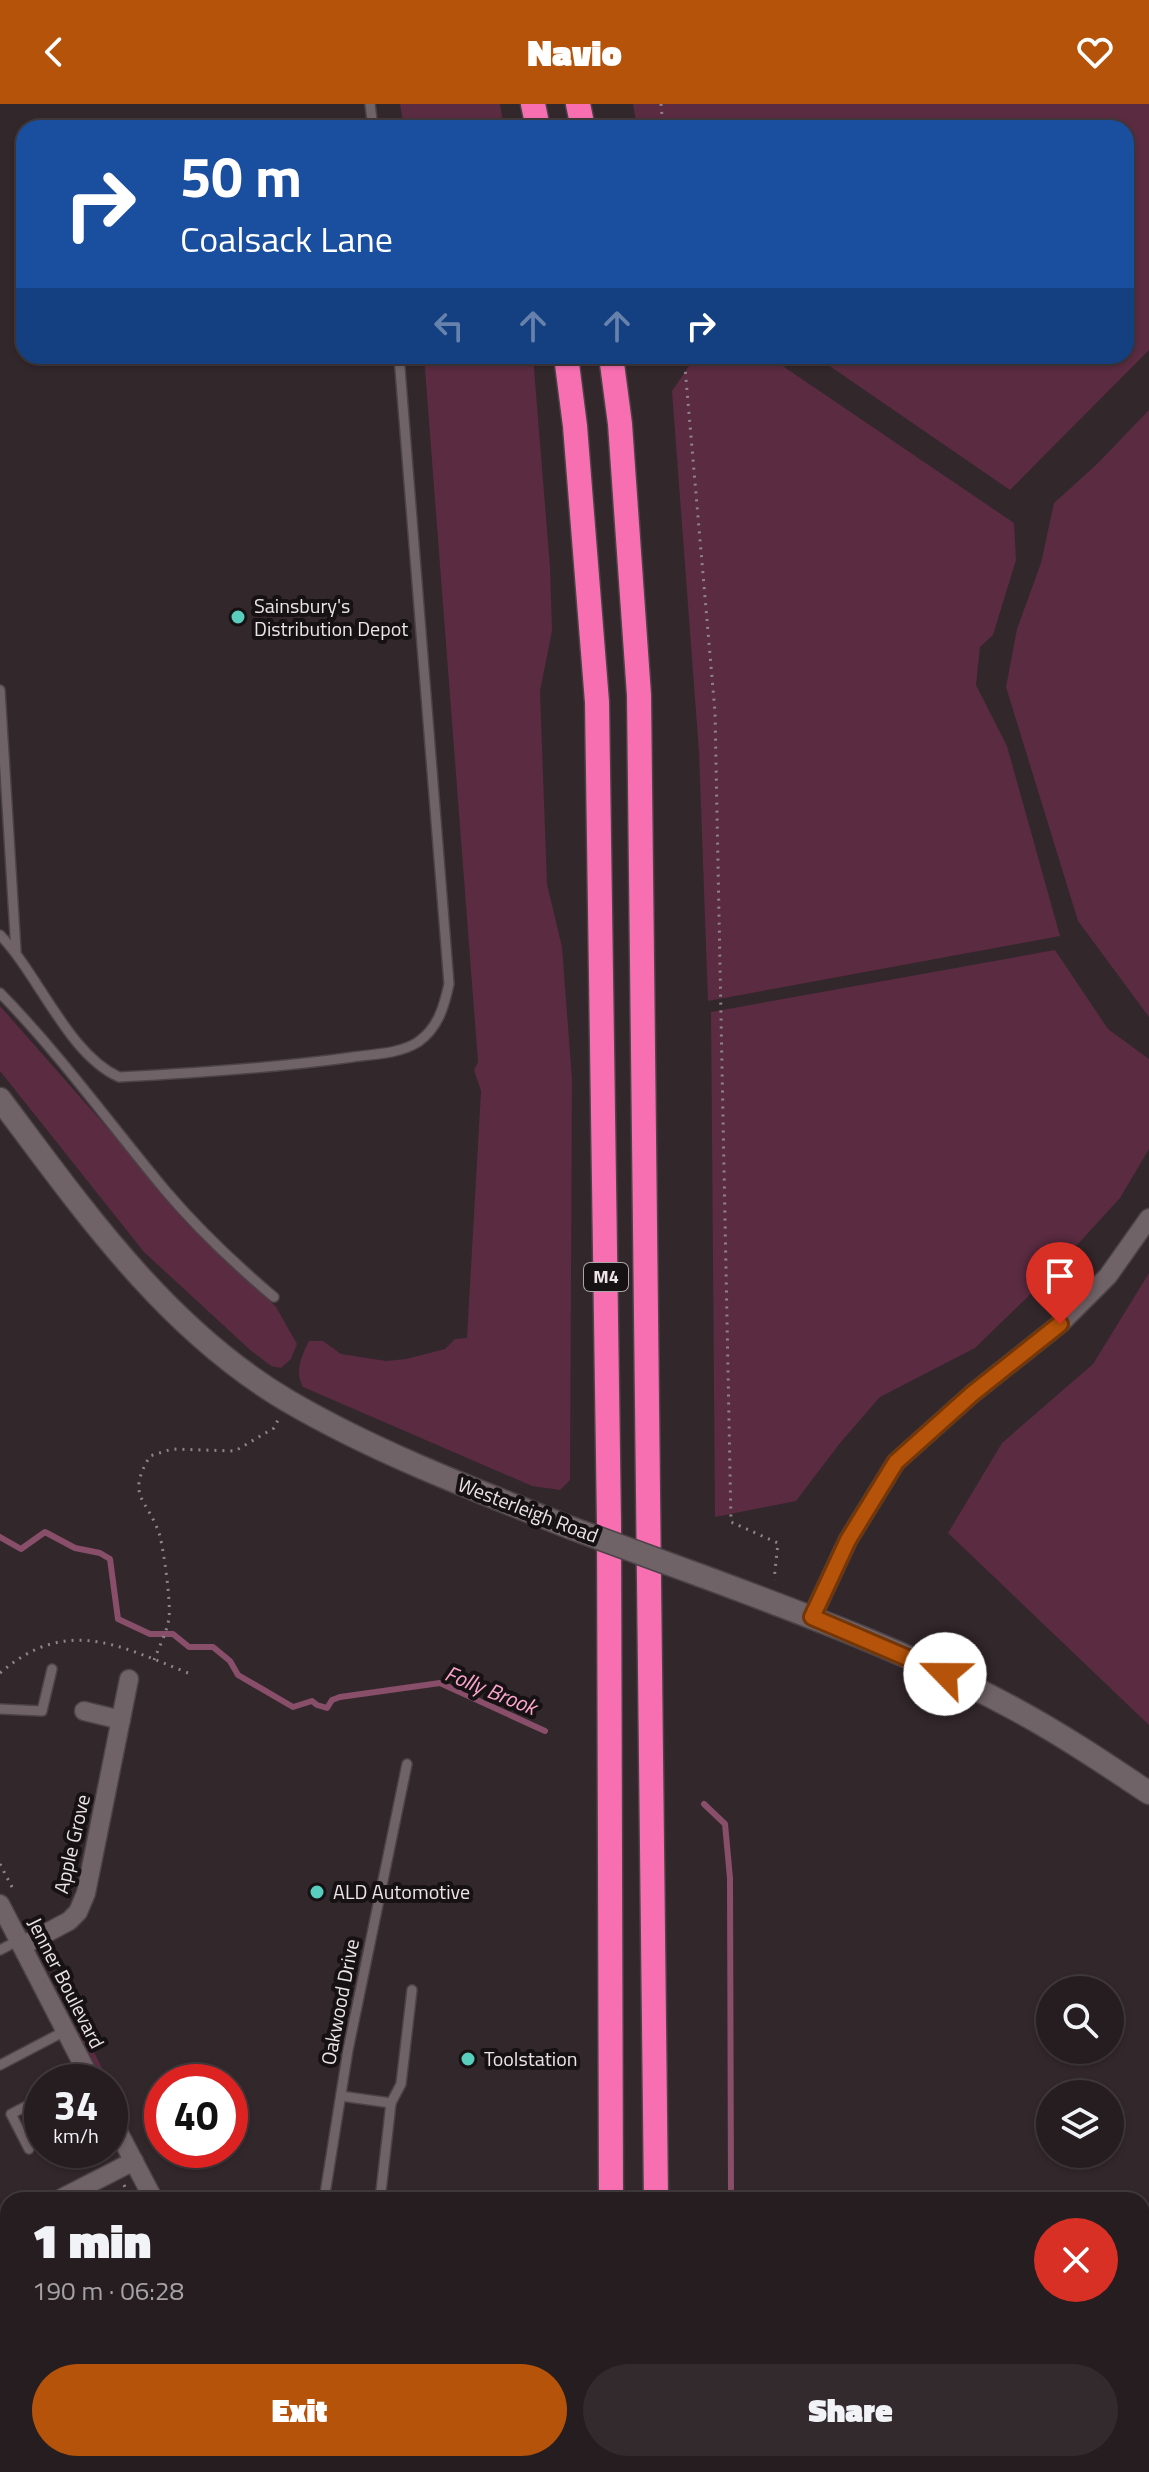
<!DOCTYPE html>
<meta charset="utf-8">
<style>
body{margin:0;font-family:"Titillium Web",sans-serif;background:#322a2d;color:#f1f3f6;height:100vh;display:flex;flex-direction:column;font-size:30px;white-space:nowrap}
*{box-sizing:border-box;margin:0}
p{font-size:26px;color:#a4a2a5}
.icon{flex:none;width:44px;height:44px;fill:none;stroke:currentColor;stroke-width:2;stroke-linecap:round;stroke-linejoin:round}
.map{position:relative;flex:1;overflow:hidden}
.side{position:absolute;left:0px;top:2088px;width:1150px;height:280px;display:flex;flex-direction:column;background:#261d20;border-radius:24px 24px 0 0;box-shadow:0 2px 6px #0004,0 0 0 2px #423b3e}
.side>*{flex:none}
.banner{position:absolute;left:16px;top:16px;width:1118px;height:244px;border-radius:24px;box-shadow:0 2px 6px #0004,0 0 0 2px #423b3e;background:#1a4fa0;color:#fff;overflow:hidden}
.tools{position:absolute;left:1036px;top:1872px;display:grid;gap:16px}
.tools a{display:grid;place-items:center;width:88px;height:88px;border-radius:50%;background:#261d20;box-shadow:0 2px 6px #0004,0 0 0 2px #423b3e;font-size:40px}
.speed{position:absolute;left:24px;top:1960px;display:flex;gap:16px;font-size:40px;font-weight:700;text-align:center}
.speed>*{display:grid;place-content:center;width:104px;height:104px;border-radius:50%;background:#261d20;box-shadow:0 2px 6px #0004,0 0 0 2px #423b3e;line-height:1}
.speed small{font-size:20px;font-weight:400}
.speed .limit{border:12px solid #d22;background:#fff;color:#111}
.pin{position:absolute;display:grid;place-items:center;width:68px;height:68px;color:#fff;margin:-82px -34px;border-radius:50% 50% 50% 0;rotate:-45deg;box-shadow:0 0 8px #0007}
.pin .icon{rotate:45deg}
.me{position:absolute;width:88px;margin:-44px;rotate:293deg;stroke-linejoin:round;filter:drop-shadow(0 0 6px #0008)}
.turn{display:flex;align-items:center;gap:28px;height:168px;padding:0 32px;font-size:36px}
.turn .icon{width:104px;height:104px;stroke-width:2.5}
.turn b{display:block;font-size:56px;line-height:68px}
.lanes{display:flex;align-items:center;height:76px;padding:0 32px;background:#0003;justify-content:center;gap:40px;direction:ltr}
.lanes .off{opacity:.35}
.round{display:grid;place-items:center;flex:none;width:84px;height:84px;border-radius:42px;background:#322a2d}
.head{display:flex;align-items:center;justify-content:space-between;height:136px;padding:0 32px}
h1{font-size:48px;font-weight:800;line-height:60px}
.primary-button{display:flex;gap:16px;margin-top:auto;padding:16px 32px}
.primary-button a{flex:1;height:92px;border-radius:48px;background:#b45309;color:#fff;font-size:32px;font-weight:800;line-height:92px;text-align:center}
.primary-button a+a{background:#322a2d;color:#f1f3f6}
header{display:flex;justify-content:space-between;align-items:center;height:104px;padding:0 32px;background:#b45309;color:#fff;font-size:36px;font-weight:800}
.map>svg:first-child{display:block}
.green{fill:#5a2b41}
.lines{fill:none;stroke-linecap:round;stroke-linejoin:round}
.stream{stroke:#894e69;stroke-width:6}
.service-casing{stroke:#4c4347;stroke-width:12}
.minor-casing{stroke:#4c4347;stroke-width:21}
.tertiary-casing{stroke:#4c4347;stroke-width:25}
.motorway-casing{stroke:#4c4347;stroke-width:27}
.path{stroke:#8f8589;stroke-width:3;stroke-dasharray:2 6;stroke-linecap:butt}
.service{stroke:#706368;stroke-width:9}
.minor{stroke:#706368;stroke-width:18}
.tertiary{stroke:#706368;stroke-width:22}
.motorway{stroke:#f76fb1;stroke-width:24}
.tertiary-bridge-casing{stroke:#4c4347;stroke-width:25;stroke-linecap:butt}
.tertiary-bridge{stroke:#706368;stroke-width:22}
.route-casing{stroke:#753606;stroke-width:20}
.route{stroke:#b45309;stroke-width:14}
.poi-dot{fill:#59cebe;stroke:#161113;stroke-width:3}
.labels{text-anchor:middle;stroke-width:8;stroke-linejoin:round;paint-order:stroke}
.shield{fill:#161113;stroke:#aca5a7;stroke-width:2}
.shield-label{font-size:18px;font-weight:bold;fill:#ece4e7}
.poi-label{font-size:20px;fill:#ece4e7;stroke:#161113;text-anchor:start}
.street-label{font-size:20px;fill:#ece4e7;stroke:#161113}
.water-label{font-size:22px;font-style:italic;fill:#fea5cc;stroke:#161113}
</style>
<header><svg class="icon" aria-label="back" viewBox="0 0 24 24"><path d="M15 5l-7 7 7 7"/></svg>Navio<svg class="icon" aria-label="heart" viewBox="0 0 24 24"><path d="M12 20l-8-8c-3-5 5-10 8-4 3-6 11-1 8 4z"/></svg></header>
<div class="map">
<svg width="1149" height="2368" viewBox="0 0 1149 2368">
<rect width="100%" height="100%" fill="#32272b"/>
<g class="green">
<path d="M400,0H500L504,24H404Z"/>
<path d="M633,0H1149V246L1010,386L815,252H1126V24H637Z"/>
<path d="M424,252H533L550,463L552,527L540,587L547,780L562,843L572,975L570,1376L560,1386L532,1382L303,1283C294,1267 302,1251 309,1237H323L341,1250L386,1257L406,1255L445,1245L455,1235L467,1234L481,987L474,966L478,958Z"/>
<path d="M696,252H768L1014,419L1016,456L993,531L980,543L976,581L1007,642L1060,832L708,897L699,648L672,287Z"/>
<path d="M1149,306V913L1078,817L1006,583L1017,525L1041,459L1054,399L1098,359Z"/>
<path d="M1055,846L1108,925L1149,955V1045L1120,1094L1046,1175L975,1244L880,1293L840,1339L796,1397L715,1413L711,908Z"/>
<path d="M0,902L184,1111L276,1203L297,1240L291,1255L281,1264L271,1262L249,1245L144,1148L0,967Z"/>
<path d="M1149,1169V1621L948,1429L1002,1339L1093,1260Z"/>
<path d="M83,1926L107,1974L102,1976L78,1928Z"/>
<path d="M433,2360H575V2368H434Z"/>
</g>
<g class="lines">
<g class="stream">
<path d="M0,1433L21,1445L45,1428L75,1444L100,1449L110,1455L118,1515L150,1530H173L189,1543H213L230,1557L238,1571L293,1603L312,1597L317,1601L327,1604L332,1596L340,1593L440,1579L545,1627"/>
<path d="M704,1700L725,1720L730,1774L731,2096"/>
<path d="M776,2360L779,2368"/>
</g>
<g class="service-casing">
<g id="service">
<path d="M370,0L373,24"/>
<path d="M0,586L16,847"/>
<path d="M0,831C39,871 68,950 119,973C197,969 276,964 353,953C374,950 399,950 418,938C438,924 444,903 449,880L399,252"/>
<path d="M0,889C60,950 110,1020 165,1086C198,1125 235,1160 274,1193"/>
<path d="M0,1605L42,1607L52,1565"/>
<path d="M0,1846L19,1836"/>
<path d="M0,1961L65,1927"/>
<path d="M72,1978L88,1969"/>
<path d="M341,1992L391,1999L401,1980L412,1886"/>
<path d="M29,2045L11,2010L42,1994"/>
<path d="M324,2096L348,1946L407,1660"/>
<path d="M380,2096L391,1999"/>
<path d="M413,2360L415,2368"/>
<path d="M73,2367L74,2360L143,2368"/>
</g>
</g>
<g class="minor-casing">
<g id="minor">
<path d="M812,1513L848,1436L896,1358L972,1290L1060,1220L1108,1172L1149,1114"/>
<path d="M84,1607L121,1616"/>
<path d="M0,1800L92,1978"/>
<path d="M22,1842L69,1817L78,1808L86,1789L129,1575"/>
<path d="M110,2012L154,2096"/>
<path d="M58,2096L134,2057"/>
<path d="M0,2125L8,2121"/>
<path d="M0,2184C8,2205 8,2226 0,2247"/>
<path d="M161,2368L162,2360"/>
</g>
</g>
<g class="tertiary-casing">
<g id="tertiary">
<path d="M0,995C83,1106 166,1225 288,1297C377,1349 475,1386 571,1424"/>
<path d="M699,1471C804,1510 910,1549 1009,1602C1058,1628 1103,1658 1149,1689"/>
</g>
</g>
<g class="motorway-casing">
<g id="motorway">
<path d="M533,0L538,24"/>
<path d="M578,0L583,24"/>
<path d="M566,252L575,322L597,598L609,1420L611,2096"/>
<path d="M611,252L620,320L639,591L656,2096"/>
<path d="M613,2360V2368"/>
<path d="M657,2368V2360"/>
</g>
</g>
<g class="path">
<path d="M661,0L663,24"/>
<path d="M684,252L715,608L731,1418L778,1439L774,1476"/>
<path d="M154,1556C159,1543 167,1528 169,1514C171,1498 164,1449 160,1432C148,1394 125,1394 150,1352L172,1345L235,1347L274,1324L279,1314"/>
<path d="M0,1569C66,1512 118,1541 188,1569"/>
<path d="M0,1760L13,1785"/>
<path d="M110,1973L123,1998"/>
<path d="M124,2081L131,2096"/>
</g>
<use href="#service" class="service"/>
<use href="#minor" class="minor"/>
<use href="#tertiary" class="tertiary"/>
<use href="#motorway" class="motorway"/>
<g class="tertiary-bridge-casing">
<path id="tertiary-bridge" d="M571,1424L699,1471"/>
</g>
<use href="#tertiary-bridge" class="tertiary-bridge"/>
</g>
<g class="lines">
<g class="route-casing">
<path id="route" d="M945,1570L812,1513L848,1436L896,1358L972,1290L1060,1220"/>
</g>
<use href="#route" class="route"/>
</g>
<g class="poi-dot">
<circle cx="238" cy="513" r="8"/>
<circle cx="317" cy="1788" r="8"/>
<circle cx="468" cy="1955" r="8"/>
</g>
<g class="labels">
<rect class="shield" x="584" y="1159" width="44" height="28" rx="6"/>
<g class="shield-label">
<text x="606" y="1179">M4</text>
</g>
<g class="poi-label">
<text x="254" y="509">Sainsbury's<tspan x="254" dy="23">Distribution Depot</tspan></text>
<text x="333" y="1795">ALD Automotive</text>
<text x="484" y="1962">Toolstation</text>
</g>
<g class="street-label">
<text transform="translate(528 1406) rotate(21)" y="7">Westerleigh Road</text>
<text transform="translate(72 1740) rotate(-77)" y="7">Apple Grove</text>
<text transform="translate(66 1879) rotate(63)" y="7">Jenner Boulevard</text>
<text transform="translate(340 1898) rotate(-79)" y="7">Oakwood Drive</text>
</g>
<g class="water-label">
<text transform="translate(491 1586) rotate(22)" y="8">Folly Brook</text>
</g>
</g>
</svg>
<div class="tools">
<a><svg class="icon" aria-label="search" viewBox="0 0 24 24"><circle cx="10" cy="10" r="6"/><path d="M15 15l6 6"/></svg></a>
<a><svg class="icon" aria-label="layers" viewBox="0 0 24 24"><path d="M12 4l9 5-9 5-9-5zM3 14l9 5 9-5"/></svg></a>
</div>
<div class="speed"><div>34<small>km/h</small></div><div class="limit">40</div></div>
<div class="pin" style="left:1060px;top:1220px;background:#d93025"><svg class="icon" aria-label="arrive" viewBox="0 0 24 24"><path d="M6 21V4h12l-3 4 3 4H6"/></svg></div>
<svg class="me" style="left:945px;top:1570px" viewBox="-20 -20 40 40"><circle r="19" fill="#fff"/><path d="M0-13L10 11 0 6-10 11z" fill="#b45309"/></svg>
<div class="banner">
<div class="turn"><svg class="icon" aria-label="right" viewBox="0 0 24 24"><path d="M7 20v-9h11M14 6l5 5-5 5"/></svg><div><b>50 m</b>Coalsack Lane</div></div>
<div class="lanes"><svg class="icon off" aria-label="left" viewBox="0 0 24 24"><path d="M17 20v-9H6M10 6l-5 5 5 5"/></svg><svg class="icon off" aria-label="ahead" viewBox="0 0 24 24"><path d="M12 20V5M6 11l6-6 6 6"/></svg><svg class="icon off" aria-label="ahead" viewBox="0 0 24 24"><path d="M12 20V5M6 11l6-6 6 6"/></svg><svg class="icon" aria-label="right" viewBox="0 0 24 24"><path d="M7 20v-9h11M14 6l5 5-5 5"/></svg></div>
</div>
<section class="side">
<div class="head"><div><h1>1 min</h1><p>190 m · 06:28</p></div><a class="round" style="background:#d93025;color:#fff"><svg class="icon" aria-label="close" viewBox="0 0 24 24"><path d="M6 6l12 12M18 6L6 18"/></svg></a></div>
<div class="primary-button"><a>Exit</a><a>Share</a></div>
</section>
</div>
